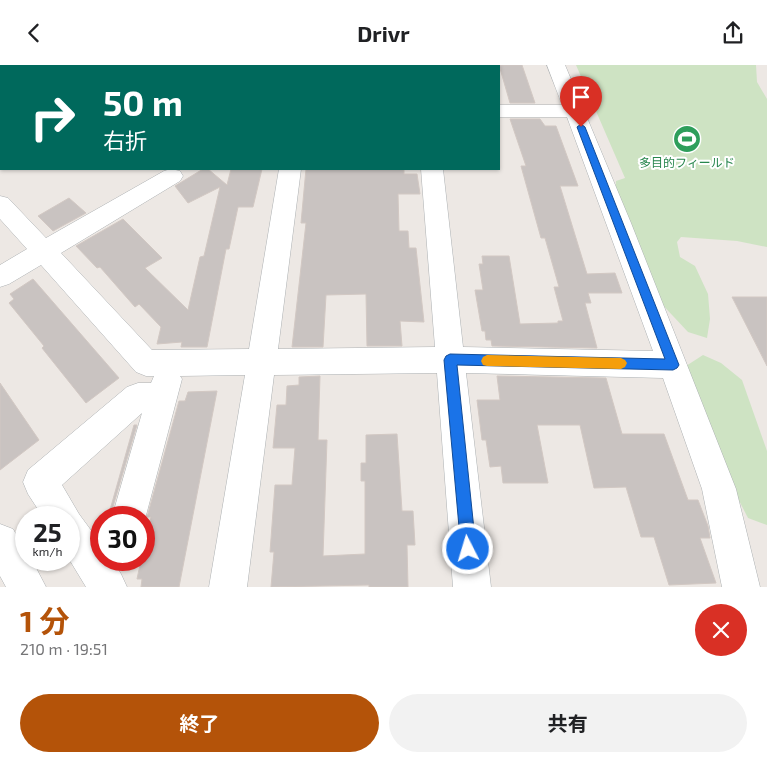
<!DOCTYPE html>
<html lang="ja">
<meta charset="utf-8">
<style>
body{margin:0;font-family:"Exo 2","Noto Sans JP",sans-serif;background:#f2f2f2;color:#202124;height:100vh;display:flex;flex-direction:column;font-size:19px;white-space:nowrap}
*{box-sizing:border-box;margin:0}
p{font-size:16px;color:#757577}
.icon{flex:none;width:28px;height:28px;fill:none;stroke:currentColor;stroke-width:2;stroke-linecap:round;stroke-linejoin:round}
.map{position:relative;height:522px;overflow:hidden}
.drawer{display:flex;flex-direction:column;background:#fff;flex:1}
.drawer>*{flex:none}
.top-card{position:absolute;left:0px;top:0px;width:500px;height:105px;box-shadow:0 1px 4px #0004;background:#00695c;color:#fff;overflow:hidden}
.speed{position:absolute;left:15px;top:441px;display:flex;gap:10px;font-size:25px;font-weight:700;text-align:center}
.speed>*{display:grid;place-content:center;width:65px;height:65px;border-radius:50%;background:#fff;box-shadow:0 1px 4px #0004;line-height:1}
.speed small{font-size:12px;font-weight:400}
.speed .limit{border:8px solid #d22;background:#fff;color:#111}
.pin{position:absolute;display:grid;place-items:center;width:42px;height:42px;color:#fff;margin:-51px -21px;border-radius:50% 50% 50% 0;rotate:-45deg;box-shadow:0 0 5px #0007}
.pin .icon{rotate:45deg}
.me{position:absolute;width:55px;margin:-28px;rotate:355deg;stroke-linejoin:round;filter:drop-shadow(0 0 4px #0008)}
.turn{display:flex;align-items:center;gap:18px;height:105px;padding:0 20px;font-size:22px}
.turn .icon{width:65px;height:65px;stroke-width:2.5}
.turn b{display:block;font-size:35px;line-height:42px}
.round{display:grid;place-items:center;flex:none;width:52px;height:52px;border-radius:26px;background:#f2f2f2}
.summary{display:flex;align-items:center;justify-content:space-between;height:85px;padding:0 20px}
h1{font-size:30px;font-weight:700;line-height:38px;color:#b45309}
.button{display:flex;gap:10px;margin-top:auto;padding:10px 20px}
.button a{flex:1;height:58px;border-radius:30px;background:#b45309;color:#fff;font-size:20px;font-weight:700;line-height:58px;text-align:center}
.button a+a{background:#f2f2f2;color:#202124}
header{display:flex;justify-content:space-between;align-items:center;height:65px;padding:0 20px;background:#fff;font-size:22px;font-weight:700}
.map>svg:first-child{display:block}
.green{fill:#cee3c3}
.building{fill:#c9c3c1;stroke:#d2c8c3}
.lines{fill:none;stroke-linecap:round;stroke-linejoin:round}
.minor-casing{stroke:#adb1b3;stroke-width:1}
.minor{fill:#fff;fill-rule:evenodd}
.route{fill:#1a73e8;stroke:#114b97}
.slow{fill:#f59e0b}
.labels{text-anchor:middle;stroke-width:4;stroke-linejoin:round;paint-order:stroke}
.far-leisure-label{font-size:12px;fill:#27864d;stroke:#fff}
</style>
<header><svg class="icon" aria-label="back" viewBox="0 0 24 24"><path d="M15 5l-7 7 7 7"/></svg>Drivr<svg class="icon" aria-label="share" viewBox="0 0 24 24"><path d="M12 15V3M7 8l5-5 5 5M5 13v7h14v-7"/></svg></header>
<div class="map">
<svg width="767" height="522" viewBox="0 0 767 522">
<rect width="100%" height="100%" fill="#ede8e4"/>
<g class="green">
<path d="M576,0H756L757,17L767,34V182L737,176L681,172L677,177L680,192L695,201L708,229L710,254L707,273L688,267L658,235L615,129L616,116L625,113Z"/>
<path d="M703,290L721,298L742,315L767,386V460L748,453L715,389L686,301Z"/>
</g>
<g class="building">
<path d="M499,0H522L535,38H510Z"/>
<path d="M510,54H540L545,61H556L578,121H560L587,209L615,208L622,228H588L591,238H585L597,283L492,281L491,275H486L485,266H482L475,225H483L479,199H483L482,191H509L520,259L558,258V256H563L554,222H559L545,173H541L521,101H526Z"/>
<path d="M203,104H208L227,120L231,104H262L253,142H238L229,184H226L207,282H181L182,277L157,279L161,262L139,239L135,242L100,202L97,203L76,181L123,154L162,193L145,203L188,245L200,192L204,191L220,122L188,138L175,121Z"/>
<path d="M306,104H404V109H417L420,129H398L399,166H408L409,183H416L424,257L400,256L402,281H367L366,229L326,230L323,282H292L306,158H301Z"/>
<path d="M69,133L86,148L53,166L38,151Z"/>
<path d="M33,214L119,313L86,338L42,283L44,281L9,238L14,234L10,229Z"/>
<path d="M732,232H767V301Z"/>
<path d="M320,311L318,375H327L323,491L365,489V416H361V398H366V370L397,369L402,446H413L415,480H407L408,522H369V520L271,522L274,487H270L275,420H292L295,383H273L277,340H286L287,321L299,320V312Z"/>
<path d="M497,311L606,313L622,369H664L688,435H698L708,461L710,473H700L716,518L669,520L654,472H641L626,422L594,423L580,360H537L548,418H503L501,401L490,402L486,375H482L477,335H500Z"/>
<path d="M0,318L39,375L0,405Z"/>
<path d="M217,326L179,522H141L142,514H137L141,495H144V484L151,452H147L179,336H185L188,327Z"/>
<path d="M134,360H137L110,452H108Z"/>
</g>
<g class="lines">
<g class="minor-casing">
<g id="minor">
<path d="M23,0H41L42,1H24Z"/>
<path d="M214,0H233L234,1H215Z"/>
<path d="M322,0H341L342,1H323Z"/>
<rect x="413" y="0" width="18" height="1"/>
<path d="M547,0H565L631,158L736,424L760,522H722L702,424L663,313L466,308L491,522H453L437,308L274,310L247,522H209L245,310L180,311L182,314L144,458V452H112L142,348L62,420L79,449L101,479V495H112L121,509L127,522H86L69,494V452H43L28,429L23,417L28,405L127,322L138,318H151L154,311H146L136,307L41,200L9,219L0,222V200L27,184L0,154V131L8,133L46,173L164,106L171,104L180,106L183,111L180,116L61,188L152,285L249,284L279,104H301L278,284L435,282L421,104H443L463,282L653,286L567,52H499V40H562Z"/>
<rect x="0" y="20" width="1" height="12"/>
<path d="M0,459L13,464L26,486V495H32L46,522H6L0,511Z"/>
</g>
</g>
<use href="#minor" class="minor"/>
</g>
<path class="route" d="M581,59L585,62L679,300L677,303L673,305L457,300L476,484L474,489L468,492L463,489L461,484L444,295L446,291L450,289L665,294L577,62Z"/>
<path class="slow" d="M487,290L621,293L625,295L627,298L625,302L621,304L487,301L483,300L481,296L483,292Z"/>
<defs>
<g id="stadium-disc" transform="scale(1.4375)"><circle r="9.5" fill="#2e9e5b" stroke="#fff"/><path d="M0-5a6.5 5 0 1 0 0 10a6.5 5 0 1 0 0-10ZM-3.5-1.8h7v3.6h-7Z" fill="#fff"/></g>
</defs>
<g fill-rule="evenodd">
<use href="#stadium-disc" x="687" y="74"/>
</g>
<g class="labels">
<g class="far-leisure-label">
<text x="687" y="102">多目的フィールド</text>
</g>
</g>
</svg>
<div class="speed"><div>25<small>km/h</small></div><div class="limit">30</div></div>
<div class="pin" style="left:581px;top:62px;background:#d93025"><svg class="icon" aria-label="arrive" viewBox="0 0 24 24"><path d="M6 21V4h12l-3 4 3 4H6"/></svg></div>
<svg class="me" style="left:468px;top:484px" viewBox="-20 -20 40 40"><circle r="17" fill="#1a73e8" stroke="#fff" stroke-width="3"/><path d="M0-11L8 9 0 5-8 9z" fill="#fff"/></svg>
<div class="top-card">
<div class="turn"><svg class="icon" aria-label="right" viewBox="0 0 24 24"><path d="M7 20v-9h11M14 6l5 5-5 5"/></svg><div><b>50 m</b>右折</div></div>
</div>
</div>
<section class="drawer">
<div class="summary"><div><h1>1 分</h1><p>210 m · 19:51</p></div><a class="round" style="background:#d93025;color:#fff"><svg class="icon" aria-label="close" viewBox="0 0 24 24"><path d="M6 6l12 12M18 6L6 18"/></svg></a></div>
<div class="button"><a>終了</a><a>共有</a></div>
</section>
